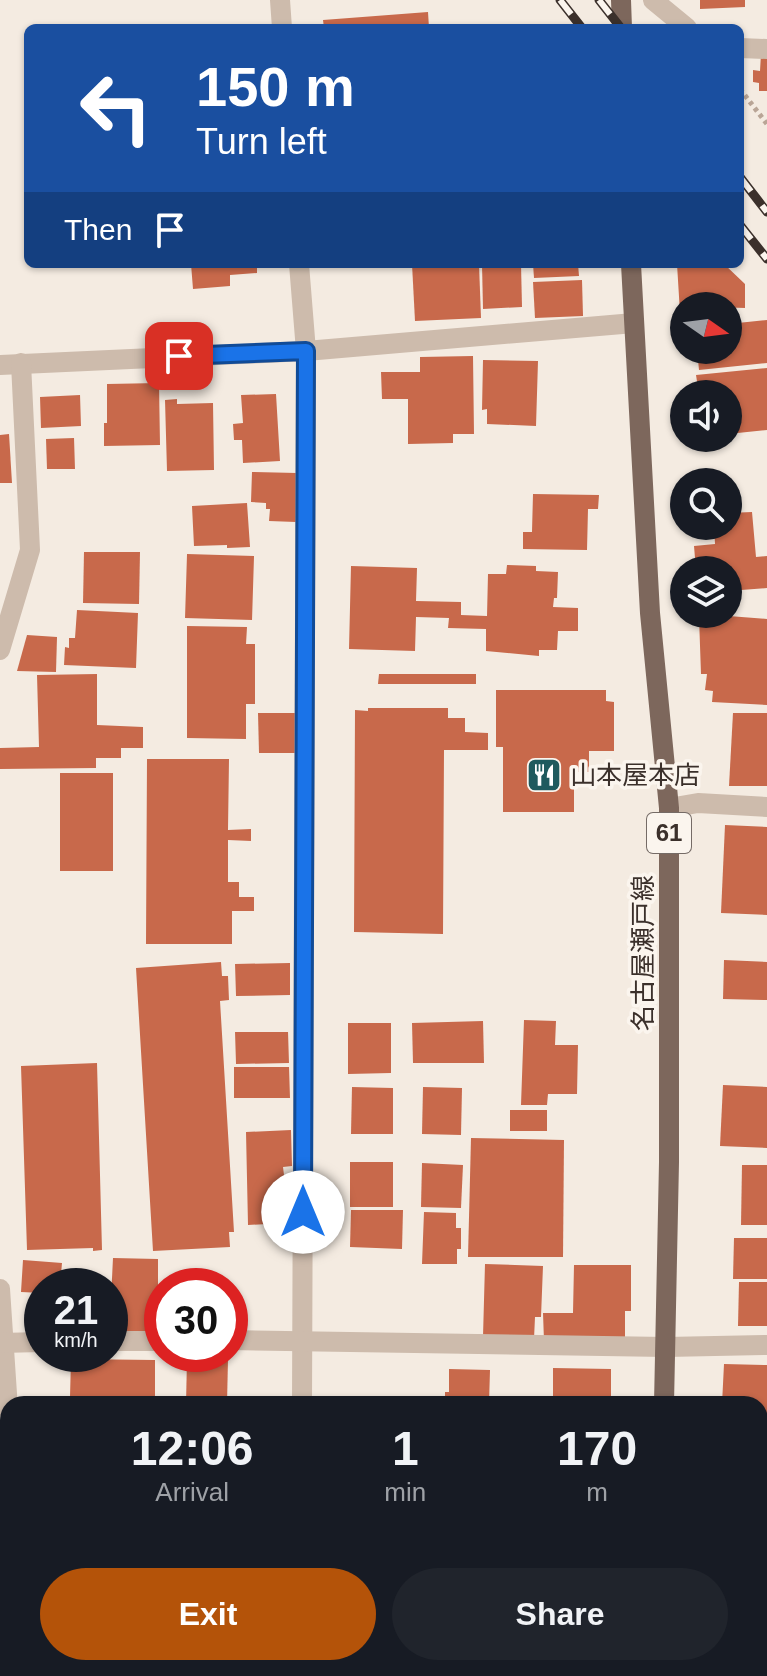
<!DOCTYPE html>
<meta charset="utf-8">
<style>
body{margin:0;font-family:Helvetica,"Noto Sans JP",sans-serif;background:#20242c;color:#f1f3f6;height:100vh;display:flex;flex-direction:column;font-size:30px;white-space:nowrap}
*{box-sizing:border-box;margin:0}
p{font-size:26px;color:#9ea1a6}
.icon{flex:none;width:44px;height:44px;fill:none;stroke:currentColor;stroke-width:2;stroke-linecap:round;stroke-linejoin:round}
.map{position:relative;flex:1;overflow:hidden}
.sheet{position:absolute;left:0px;top:1396px;width:768px;height:280px;display:flex;flex-direction:column;background:#171b24;border-radius:24px 24px 0 0;box-shadow:0 2px 6px #0004}
.sheet>*{flex:none}
.hud{position:absolute;left:24px;top:24px;width:720px;height:244px;border-radius:12px;box-shadow:0 2px 6px #0004;background:#1a4fa0;color:#fff;overflow:hidden}
.needle{width:52px;rotate:104deg}
.tools{position:absolute;left:670px;top:292px;display:grid;gap:16px}
.tools a{display:grid;place-items:center;width:72px;height:72px;border-radius:50%;background:#171b24;box-shadow:0 2px 6px #0004;font-size:40px}
.speed{position:absolute;left:24px;top:1268px;display:flex;gap:16px;font-size:40px;font-weight:700;text-align:center}
.speed>*{display:grid;place-content:center;width:104px;height:104px;border-radius:50%;background:#171b24;box-shadow:0 2px 6px #0004;line-height:1}
.speed small{font-size:20px;font-weight:400}
.speed .limit{border:12px solid #d22;background:#fff;color:#111}
.pin{position:absolute;display:grid;place-items:center;width:68px;height:68px;color:#fff;margin:-34px;border-radius:16px;box-shadow:0 4px 12px #0006}
.me{position:absolute;width:88px;margin:-44px;rotate:0deg;stroke-linejoin:round;filter:drop-shadow(0 0 6px #0008)}
.turn{display:flex;align-items:center;gap:28px;height:168px;padding:0 40px;font-size:36px}
.turn .icon{width:104px;height:104px;stroke-width:2.5}
.turn b{display:block;font-size:56px;line-height:68px}
.then{display:flex;align-items:center;height:76px;padding:0 40px;background:#0003;gap:16px;font-size:30px}
.eta{display:flex;justify-content:space-evenly;align-items:center;height:136px;text-align:center}
.eta b{font-size:48px;font-weight:700;line-height:56px}
.button{display:flex;gap:16px;margin-top:auto;padding:16px 40px}
.button a{flex:1;height:92px;border-radius:48px;background:#b45309;color:#fff;font-size:32px;font-weight:700;line-height:92px;text-align:center}
.button a+a{background:#20242c;color:#f1f3f6}
.map>svg:first-child{display:block}
.building{fill:#c8694b}
.lines{fill:none;stroke-linecap:round;stroke-linejoin:round}
.path{stroke:#b9a596;stroke-width:5;stroke-dasharray:4 4;stroke-linecap:butt}
.street{stroke:#cdbbac;stroke-width:20}
.primary{stroke:#7d675c;stroke-width:20}
.rail-casing{stroke:#3b302b;stroke-width:9}
.rail{stroke:#fbf5ee;stroke-width:6;stroke-dasharray:18;stroke-linecap:butt}
.route-casing{stroke:#114b97;stroke-width:20}
.route{stroke:#1a73e8;stroke-width:14}
.labels{text-anchor:middle;stroke-width:7;stroke-linejoin:round;paint-order:stroke}
.shield{fill:#fbf5ee;stroke:#756b66;stroke-width:2}
.shield-label{font-size:24px;font-weight:bold;fill:#3b302b}
.poi-label{font-size:26px;fill:#3b302b;stroke:#fbf5ee;text-anchor:start}
.street-label{font-size:26px;fill:#3b302b;stroke:#fbf5ee}
</style>
<div class="map">
<svg width="767" height="1676" viewBox="0 0 767 1676">
<rect width="100%" height="100%" fill="#f4ebe1"/>
<g class="building">
<path d="M700,0H745V7L700,9Z"/>
<path d="M428,12L429,28H324L323,20Z"/>
<path d="M761,54H767V91H759V83L753,82V70L760,71Z"/>
<path d="M191,264H257V273L230,275V286L193,289Z"/>
<path d="M412,264H479L481,318L415,321Z"/>
<path d="M482,264H521L522,307L483,309Z"/>
<path d="M533,264H578L579,276L534,278Z"/>
<path d="M677,264H724L745,284V308L684,306V313H680Z"/>
<path d="M582,280L583,316L535,318L533,282Z"/>
<path d="M767,320V363L699,370L697,350H728V324Z"/>
<path d="M473,356L474,434H453V443L408,444V399H382L381,372H420V357Z"/>
<path d="M483,360L538,361L536,426L487,424V409L482,410Z"/>
<path d="M767,368V430L728,434V394H699L696,375Z"/>
<path d="M159,383L160,445L104,446V423H107V384Z"/>
<path d="M276,394L280,461L243,463L242,440H234L233,424L243,423L241,395Z"/>
<path d="M80,395L81,426L41,428L40,397Z"/>
<path d="M177,399V404L213,403L214,470L167,471L165,400Z"/>
<path d="M9,434L12,483H0V435Z"/>
<path d="M74,438L75,469H47L46,439Z"/>
<path d="M252,472L297,473L296,522L269,521L270,509H266V503L251,502Z"/>
<path d="M533,494L599,495L598,509H588L587,550L523,549V532H532Z"/>
<path d="M247,503L250,547L227,548V545L194,546L192,506Z"/>
<path d="M752,512L756,557L767,556V588L728,591V570H696L694,546L715,544L714,526H728V513Z"/>
<path d="M84,552H140L139,604L83,603Z"/>
<path d="M187,554L254,556L252,620L185,618Z"/>
<path d="M507,565L536,566V571L558,572L557,598H554L553,607L578,608V631H558L557,650H539V656L486,651V629L448,628L449,618L416,617L415,651L349,649L351,566L417,568L416,601L461,602V615L487,616L488,574H506Z"/>
<path d="M77,610L138,613L136,668L64,665L65,647L69,648V638H75Z"/>
<path d="M716,615L767,619V705L712,702L713,691L705,690L707,674H701L699,617Z"/>
<path d="M187,626L247,627L246,644H255V704H246V739L187,738Z"/>
<path d="M27,635L57,637L56,672L17,671Z"/>
<path d="M97,674V725L143,727V748H121V758H96V768L0,769V748L39,747L37,675Z"/>
<path d="M379,674H476V684H378Z"/>
<path d="M496,690H606V701L614,702V751H589V772H574V812H503V747H496Z"/>
<path d="M368,708H448V718H465V732L488,733V750H444L443,934L354,932L355,710L368,711Z"/>
<path d="M258,713H295L296,753H259Z"/>
<path d="M733,713H767V786H729Z"/>
<path d="M147,759H229L228,830L251,829V841L228,840V882H239V897H254V911H232V944H146Z"/>
<rect x="60" y="773" width="53" height="98"/>
<path d="M725,825L767,827V915L721,913Z"/>
<path d="M724,960L767,962V1000L723,999Z"/>
<path d="M221,962L222,976H228L229,1000L220,1001L234,1232H229L230,1247L153,1251L136,968Z"/>
<path d="M290,963V995L236,996L235,964Z"/>
<path d="M524,1020L556,1021L555,1045H578L577,1094H548L547,1105H521Z"/>
<path d="M483,1021L484,1063H413L412,1023Z"/>
<path d="M348,1023H391V1073L348,1074Z"/>
<path d="M235,1032H288L289,1063L236,1064Z"/>
<path d="M97,1063L102,1250L93,1251V1248L27,1250L21,1066Z"/>
<path d="M234,1067H289L290,1098H234Z"/>
<path d="M723,1085L767,1087V1148L720,1146Z"/>
<path d="M352,1087L393,1088V1134H351Z"/>
<path d="M423,1087L462,1088L461,1135L422,1134Z"/>
<rect x="510" y="1110" width="37" height="21"/>
<path d="M291,1130L292,1166L283,1167L284,1175H291L292,1199H285L286,1223L248,1225L246,1132Z"/>
<path d="M471,1138L564,1140L563,1257H468Z"/>
<rect x="350" y="1162" width="43" height="45"/>
<path d="M422,1163L463,1165L461,1208L421,1207Z"/>
<path d="M742,1165H767V1225H741Z"/>
<path d="M351,1210H403L402,1249L350,1247Z"/>
<path d="M424,1212L456,1213V1228H461V1249H457V1264H422Z"/>
<path d="M734,1238H767V1279H733Z"/>
<path d="M113,1258L158,1259V1332H118L117,1319H110Z"/>
<path d="M23,1260L62,1263L60,1286H42V1293L21,1292Z"/>
<path d="M485,1264L543,1266L541,1317H535L534,1339L483,1337Z"/>
<path d="M574,1265H631V1311H625V1340L544,1341L543,1313H573Z"/>
<path d="M739,1282H767V1326H738Z"/>
<path d="M71,1359L155,1360V1404H103V1398L70,1397Z"/>
<path d="M187,1359H228L227,1404H186Z"/>
<path d="M724,1364L767,1365V1426H760V1404H722Z"/>
<path d="M553,1368L611,1369V1404H553Z"/>
<path d="M449,1369L490,1370L489,1404H445V1392H449Z"/>
<rect x="760" y="1441" width="7" height="48"/>
<path d="M760,1503L767,1504V1556H760Z"/>
<path d="M760,1646H767V1676H729V1668H760Z"/>
<path d="M87,1668H155L154,1676H86Z"/>
<path d="M198,1668H290V1676H207L206,1671H198Z"/>
</g>
<g class="lines">
<path class="path" d="M740,89L767,124"/>
<g class="street">
<path d="M280,0L282,28"/>
<path d="M653,0L687,28"/>
<path d="M740,48L767,49"/>
<path d="M299,264L306,351L302,1404"/>
<path d="M0,365L306,351L634,323"/>
<path d="M0,650L30,550L21,363"/>
<path d="M669,808L698,803L767,807"/>
<path d="M0,1289L8,1409"/>
<path d="M230,1340L666,1347L767,1345"/>
<path d="M110,1341H162"/>
<path d="M0,1343L42,1342"/>
<path d="M25,1668L26,1676"/>
<path d="M301,1676V1668"/>
</g>
<g class="primary">
<path d="M621,0L622,28"/>
<path d="M631,264L650,613L669,808V1162L664,1404"/>
<path d="M653,1676L654,1668"/>
</g>
<g class="rail-casing">
<g id="rail">
<path d="M560,0L582,28"/>
<path d="M599,0L621,28"/>
<path d="M740,177L767,212"/>
<path d="M740,225L767,259"/>
</g>
</g>
<use href="#rail" class="rail"/>
</g>
<g class="lines">
<g class="route-casing">
<path id="route" d="M179,356L306,351L303,1212"/>
</g>
<use href="#route" class="route"/>
</g>
<defs>
<g id="restaurant-square" transform="scale(1.8)"><rect x="-9" y="-9" width="18" height="18" rx="4" fill="#1f5a5e" stroke="#fbf5ee"/><path d="M-5-6h1v4h1v-4h1v4h1v-4h1v5L-1.5 .5V6h-2V.5L-5-1ZM5-6V6H3V1.5H1.5Q1.5-4 5-6Z" fill="#fff"/></g>
</defs>
<g fill-rule="evenodd">
<use href="#restaurant-square" x="544" y="775"/>
</g>
<g class="labels">
<rect class="shield" x="647" y="813" width="44" height="40" rx="6"/>
<g class="shield-label">
<text x="669" y="841">61</text>
</g>
<g class="poi-label">
<text x="570" y="784">山本屋本店</text>
</g>
<g class="street-label">
<text transform="translate(643 953) rotate(-90)" y="9">名古屋瀬戸線</text>
</g>
</g>
</svg>
<div class="tools">
<a><svg class="needle" viewBox="-14 -14 28 28"><path d="M0-13l5 13h-10z" fill="#e53935"/><path d="M0 13l5-13h-10z" fill="#9ea1a6"/></svg></a>
<a><svg class="icon" aria-label="sound" viewBox="0 0 24 24"><path d="M4 9h4l5-4v14l-5-4H4zM17 9q2 3 0 6"/></svg></a>
<a><svg class="icon" aria-label="search" viewBox="0 0 24 24"><circle cx="10" cy="10" r="6"/><path d="M15 15l6 6"/></svg></a>
<a><svg class="icon" aria-label="layers" viewBox="0 0 24 24"><path d="M12 4l9 5-9 5-9-5zM3 14l9 5 9-5"/></svg></a>
</div>
<div class="speed"><div>21<small>km/h</small></div><div class="limit">30</div></div>
<div class="pin" style="left:179px;top:356px;background:#d93025"><svg class="icon" aria-label="arrive" viewBox="0 0 24 24"><path d="M6 21V4h12l-3 4 3 4H6"/></svg></div>
<svg class="me" style="left:303px;top:1212px" viewBox="-20 -20 40 40"><circle r="19" fill="#fff"/><path d="M0-13L10 11 0 6-10 11z" fill="#1a73e8"/></svg>
<div class="hud">
<div class="turn"><svg class="icon" aria-label="left" viewBox="0 0 24 24"><path d="M17 20v-9H6M10 6l-5 5 5 5"/></svg><div><b>150 m</b>Turn left</div></div>
<div class="then">Then<svg class="icon" aria-label="arrive" viewBox="0 0 24 24"><path d="M6 21V4h12l-3 4 3 4H6"/></svg></div>
</div>
<section class="sheet">
<div class="eta">
<div><b>12:06</b><p>Arrival</p></div>
<div><b>1</b><p>min</p></div>
<div><b>170</b><p>m</p></div>
</div>
<div class="button"><a>Exit</a><a>Share</a></div>
</section>
</div>
